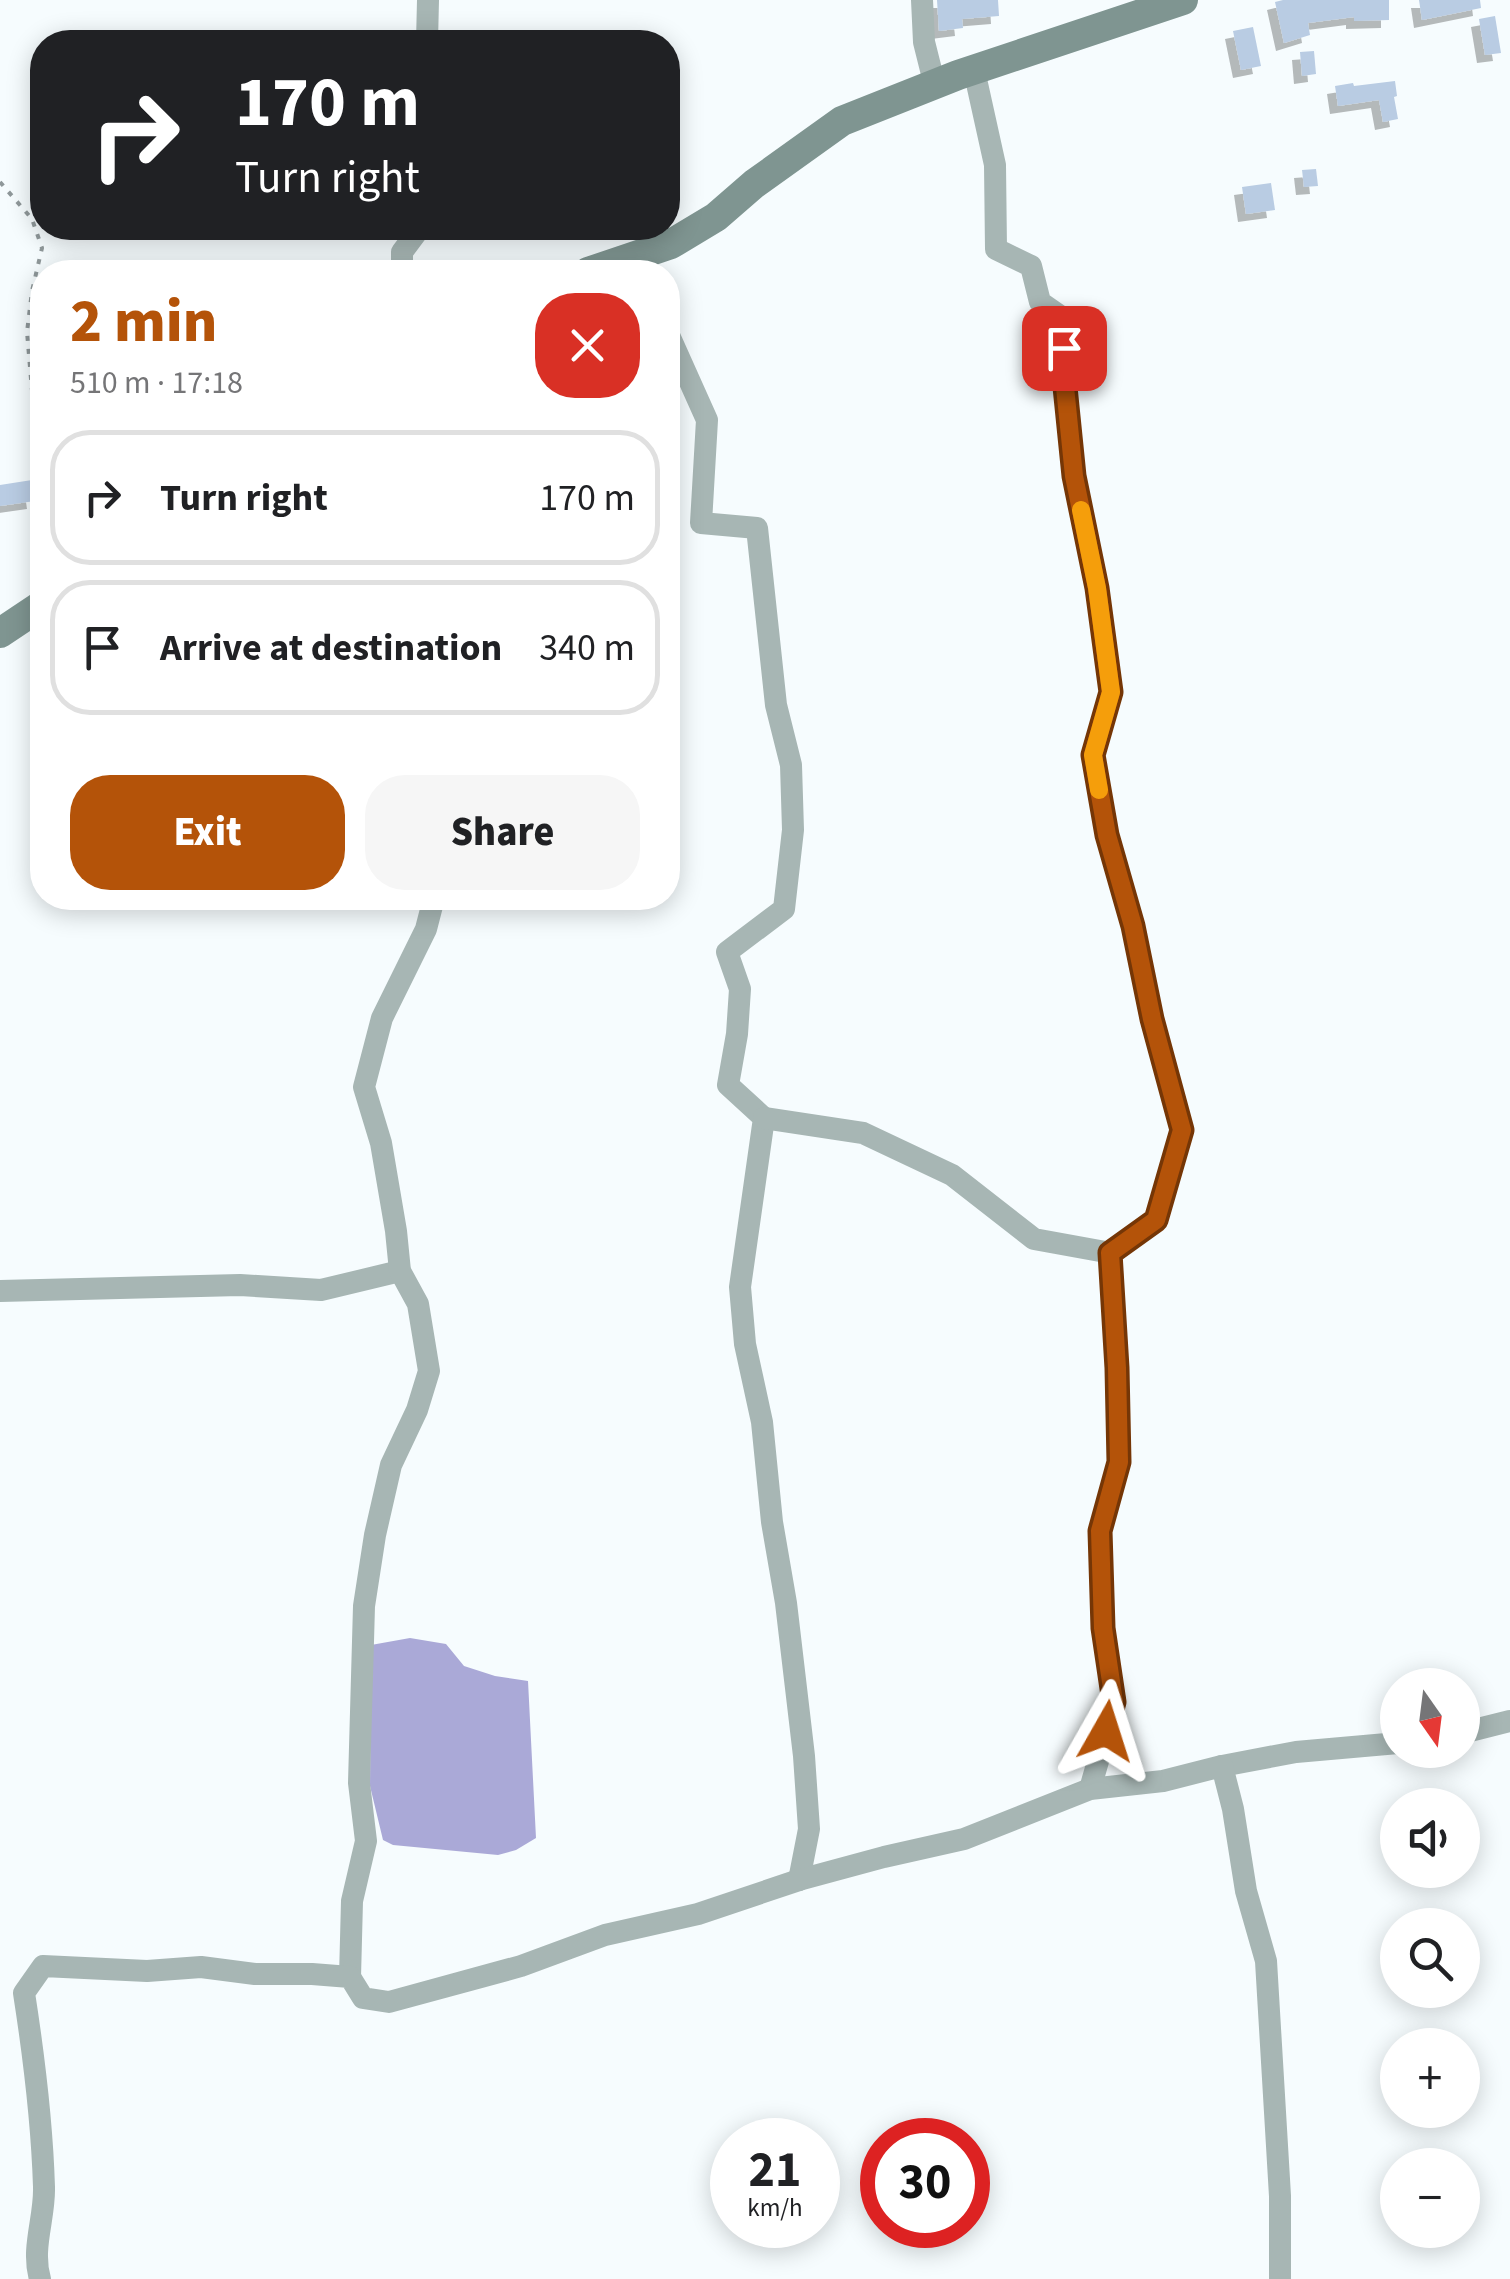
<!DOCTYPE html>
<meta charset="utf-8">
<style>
body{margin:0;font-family:"Source Sans 3",sans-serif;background:#f6f6f6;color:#202124;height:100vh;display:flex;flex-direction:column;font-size:38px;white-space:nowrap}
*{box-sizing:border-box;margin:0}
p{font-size:32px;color:#757577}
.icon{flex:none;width:55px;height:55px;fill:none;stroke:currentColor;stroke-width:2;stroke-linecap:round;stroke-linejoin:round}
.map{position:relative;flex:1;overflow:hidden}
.details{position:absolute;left:30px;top:260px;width:650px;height:650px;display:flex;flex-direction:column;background:#fff;border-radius:40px;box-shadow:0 5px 25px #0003}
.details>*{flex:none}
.hud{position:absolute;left:30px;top:30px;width:650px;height:210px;border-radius:40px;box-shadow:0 5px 25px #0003;background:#202124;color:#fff;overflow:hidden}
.needle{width:65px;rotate:166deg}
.tools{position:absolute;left:1380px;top:1668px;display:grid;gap:20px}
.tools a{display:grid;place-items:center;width:100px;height:100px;border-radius:50%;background:#fff;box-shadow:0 5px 25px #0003;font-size:50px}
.speed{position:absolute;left:710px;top:2118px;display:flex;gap:20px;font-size:50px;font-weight:700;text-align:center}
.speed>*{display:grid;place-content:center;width:130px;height:130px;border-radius:50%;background:#fff;box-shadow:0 5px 25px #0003;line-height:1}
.speed small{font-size:25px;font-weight:400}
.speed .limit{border:15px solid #d22;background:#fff;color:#111}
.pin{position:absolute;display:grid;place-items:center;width:85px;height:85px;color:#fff;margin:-42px;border-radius:20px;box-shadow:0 5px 15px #0006}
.me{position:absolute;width:110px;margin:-55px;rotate:6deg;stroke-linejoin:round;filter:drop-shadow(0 0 8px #0008)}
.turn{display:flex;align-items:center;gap:35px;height:210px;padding:0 40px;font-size:45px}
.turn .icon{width:130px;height:130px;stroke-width:2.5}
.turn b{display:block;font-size:70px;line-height:85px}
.round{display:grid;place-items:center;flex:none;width:105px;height:105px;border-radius:40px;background:#f6f6f6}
.headline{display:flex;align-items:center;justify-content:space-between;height:170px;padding:0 40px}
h1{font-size:60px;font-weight:800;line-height:75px;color:#b45309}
.cta{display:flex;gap:20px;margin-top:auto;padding:20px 40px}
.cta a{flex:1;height:115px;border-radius:40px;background:#b45309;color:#fff;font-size:40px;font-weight:800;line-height:115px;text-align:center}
.cta a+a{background:#f6f6f6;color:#202124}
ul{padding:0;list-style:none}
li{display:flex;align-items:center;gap:30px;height:135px;margin:0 20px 15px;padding:0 20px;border:5px solid #e0e0e0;border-radius:40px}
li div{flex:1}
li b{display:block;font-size:38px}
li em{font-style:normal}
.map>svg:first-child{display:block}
.water{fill:#aaa9d7}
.building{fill:#b9cce3;filter:url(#shadow)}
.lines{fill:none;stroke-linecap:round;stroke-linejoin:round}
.path{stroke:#8f989a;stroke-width:4;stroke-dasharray:5 8;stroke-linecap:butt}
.street{stroke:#a7b6b4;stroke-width:22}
.secondary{stroke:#7f9591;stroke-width:30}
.route-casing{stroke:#753606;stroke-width:25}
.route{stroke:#b45309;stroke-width:18}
.slow{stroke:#f59e0b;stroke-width:18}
</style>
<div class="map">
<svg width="1510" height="2279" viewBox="0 0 1510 2279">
<defs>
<filter id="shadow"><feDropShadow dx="-8" dy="8" stdDeviation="0" flood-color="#0004"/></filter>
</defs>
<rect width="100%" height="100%" fill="#f6fcfe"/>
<path class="water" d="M410,1638L446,1644L464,1666L495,1676L528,1681L536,1838L516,1850L498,1855L393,1845L383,1840L370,1786L371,1645Z"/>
<g class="building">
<path d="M937,0H998L999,16L962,19L963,28L939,31Z"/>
<path d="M1283,0H1389V20L1354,21V17L1308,23L1310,35L1284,43L1275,2Z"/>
<path d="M1419,0H1480L1481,8L1422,20Z"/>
<path d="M1495,16L1501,53L1485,55L1479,19Z"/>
<path d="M1253,27L1261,66L1241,70L1233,31Z"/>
<path d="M1314,51L1316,74L1302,76L1300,52Z"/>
<path d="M1395,81L1397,96L1394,97L1398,119L1383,122L1379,100L1338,106L1335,86L1353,83L1354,86Z"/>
<path d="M1316,169L1318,186L1304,187L1302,170Z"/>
<path d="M1271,183L1275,210L1246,214L1242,187Z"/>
<path d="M32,480L35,501L0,506V485Z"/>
</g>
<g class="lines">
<path class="path" d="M0,182L32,219L42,248L32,291L27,332L35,426L36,477L42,504"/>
<g class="street">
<path d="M922,0L924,42L935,86"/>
<path d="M427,42L428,0"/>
<path d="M974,70L995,165L996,249L1031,266L1040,302L1063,318L1064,377L1074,476L1097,588L1111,692L1093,755L1107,835L1133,926L1151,1019L1182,1130L1156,1220L1111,1253L1117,1369L1119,1462L1100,1531L1103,1628L1115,1702L1090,1789"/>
<path d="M402,272V252L420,228"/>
<path d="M668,333L707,420L701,523L757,528L776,705L791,765L793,830L784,909L727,952L740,989L737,1034L728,1085L764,1118L740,1287L745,1344L762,1422L772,1522L786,1603L804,1756L809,1829L799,1880"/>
<path d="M764,1118L863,1133L952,1175L1034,1239L1111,1253"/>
<path d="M0,1291L240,1285L321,1290L400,1271"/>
<path d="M1462,1733L1510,1721"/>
<path d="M1222,1766L1296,1752L1398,1743"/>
<path d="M350,1977L352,1901L366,1841L359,1783L364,1606L375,1535L391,1465L417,1410L429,1371L418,1304L400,1271L396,1231L381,1143L364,1087L382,1018L426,929L434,898"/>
<path d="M40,2279C31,2248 45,2218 44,2187C42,2122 34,2057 24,1993L43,1966L147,1971L201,1967L255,1974H312L350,1977L363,1998L389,2002L521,1966L605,1935L698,1914L799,1880L884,1857L964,1839L1090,1789L1163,1781L1222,1766L1233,1809L1246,1891L1266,1961L1280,2196V2279"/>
</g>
<g class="secondary">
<path d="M588,272L671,244L716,217L754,184L842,121L958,75L1183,0"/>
<path d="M0,633L42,605"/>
</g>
</g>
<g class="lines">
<g class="route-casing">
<path id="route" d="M1064,348V377L1074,476L1097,588L1111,692L1093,755L1107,835L1133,926L1152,1019L1182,1130L1156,1220L1110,1253L1117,1368L1119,1462L1100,1531L1103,1628L1114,1702L1106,1731"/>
</g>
<use href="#route" class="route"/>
<path class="slow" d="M1081,510L1097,588L1111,692L1093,755L1099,790"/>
</g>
</svg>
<div class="tools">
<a><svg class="needle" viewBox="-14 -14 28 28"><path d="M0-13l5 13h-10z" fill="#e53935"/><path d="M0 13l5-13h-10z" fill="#757577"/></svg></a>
<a><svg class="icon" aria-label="sound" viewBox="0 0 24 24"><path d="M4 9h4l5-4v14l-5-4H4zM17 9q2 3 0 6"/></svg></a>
<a><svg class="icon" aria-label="search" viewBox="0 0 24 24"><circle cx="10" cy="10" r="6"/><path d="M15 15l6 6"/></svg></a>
<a>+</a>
<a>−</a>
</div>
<div class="speed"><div>21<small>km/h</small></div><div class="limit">30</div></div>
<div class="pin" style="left:1064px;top:348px;background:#d93025"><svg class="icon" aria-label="arrive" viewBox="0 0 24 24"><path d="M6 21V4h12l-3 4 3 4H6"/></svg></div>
<svg class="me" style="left:1106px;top:1731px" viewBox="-20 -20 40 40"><path d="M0-17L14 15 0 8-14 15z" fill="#b45309" stroke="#fff" stroke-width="4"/></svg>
<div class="hud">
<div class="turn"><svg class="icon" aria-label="right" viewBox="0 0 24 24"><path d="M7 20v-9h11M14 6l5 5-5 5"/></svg><div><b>170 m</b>Turn right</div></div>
</div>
<section class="details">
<div class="headline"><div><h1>2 min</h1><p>510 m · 17:18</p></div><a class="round" style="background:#d93025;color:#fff"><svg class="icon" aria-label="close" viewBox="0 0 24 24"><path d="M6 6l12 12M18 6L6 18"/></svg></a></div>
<ul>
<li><svg class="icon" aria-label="right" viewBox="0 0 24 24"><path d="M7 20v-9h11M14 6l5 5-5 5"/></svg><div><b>Turn right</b></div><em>170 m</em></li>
<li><svg class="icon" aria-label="arrive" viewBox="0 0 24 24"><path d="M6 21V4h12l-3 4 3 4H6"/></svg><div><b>Arrive at destination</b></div><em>340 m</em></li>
</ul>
<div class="cta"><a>Exit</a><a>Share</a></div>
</section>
</div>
